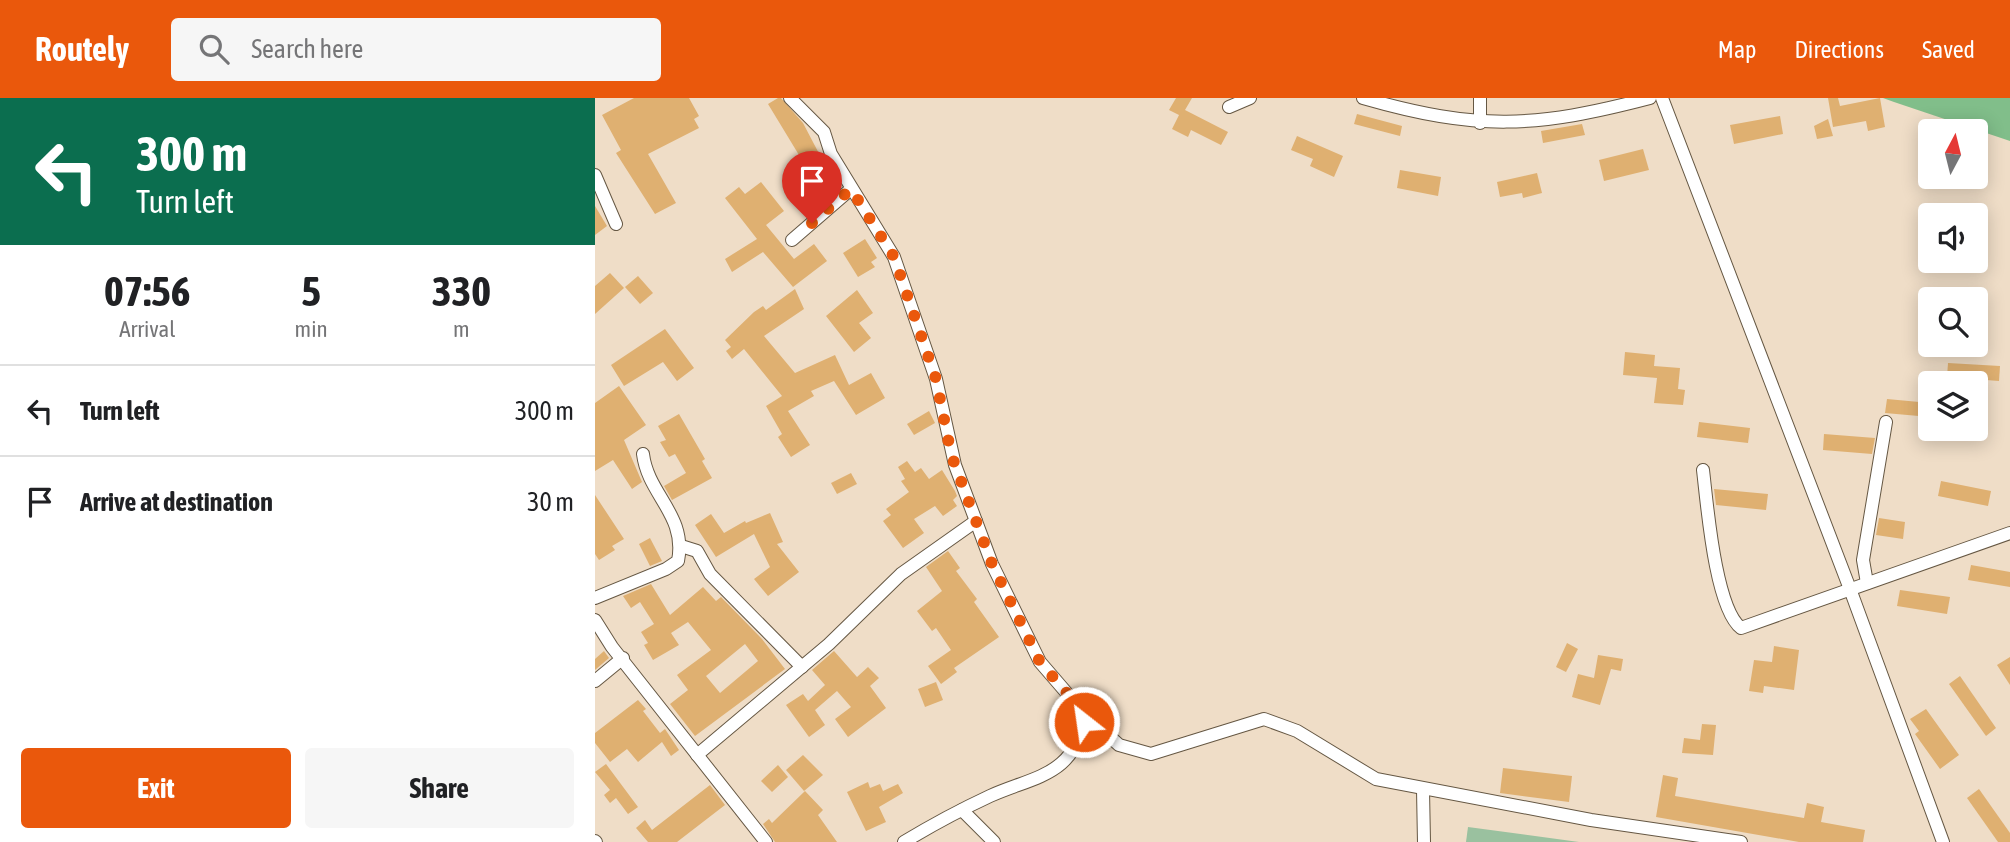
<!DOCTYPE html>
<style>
body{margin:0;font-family:"Asap Condensed",sans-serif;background:#f6f6f6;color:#202124;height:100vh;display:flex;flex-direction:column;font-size:26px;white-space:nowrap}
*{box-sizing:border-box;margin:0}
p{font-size:23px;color:#757577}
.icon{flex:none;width:38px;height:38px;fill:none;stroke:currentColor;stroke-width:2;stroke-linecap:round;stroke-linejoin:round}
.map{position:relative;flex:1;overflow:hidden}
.drawer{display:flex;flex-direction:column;background:#fff;width:595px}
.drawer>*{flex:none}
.hud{background:#0b6e4f;color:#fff;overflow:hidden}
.needle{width:46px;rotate:7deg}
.buttons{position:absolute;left:1323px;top:21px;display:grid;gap:14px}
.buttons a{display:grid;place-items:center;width:70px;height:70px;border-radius:7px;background:#fff;box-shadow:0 4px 18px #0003;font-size:35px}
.pin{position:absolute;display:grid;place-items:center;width:60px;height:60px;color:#fff;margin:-72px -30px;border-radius:50% 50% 50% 0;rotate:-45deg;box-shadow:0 0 7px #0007}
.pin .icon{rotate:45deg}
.me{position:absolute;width:77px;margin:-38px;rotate:330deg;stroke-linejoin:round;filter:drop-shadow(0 0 5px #0008)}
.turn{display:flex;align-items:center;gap:24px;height:147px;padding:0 21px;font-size:32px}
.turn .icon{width:91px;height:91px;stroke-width:2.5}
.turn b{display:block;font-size:49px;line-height:60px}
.eta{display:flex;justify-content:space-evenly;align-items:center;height:119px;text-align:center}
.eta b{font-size:42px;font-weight:700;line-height:49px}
.button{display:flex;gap:14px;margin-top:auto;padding:14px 21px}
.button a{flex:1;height:80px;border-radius:7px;background:#ea580c;color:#fff;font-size:28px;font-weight:700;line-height:80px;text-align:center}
.button a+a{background:#f6f6f6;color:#202124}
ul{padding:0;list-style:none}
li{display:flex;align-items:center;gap:21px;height:91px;padding:0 21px;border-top:2px solid #e0e0e0}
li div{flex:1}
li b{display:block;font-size:26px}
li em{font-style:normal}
header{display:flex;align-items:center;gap:42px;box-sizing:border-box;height:98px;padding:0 35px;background:#ea580c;color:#fff}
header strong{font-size:33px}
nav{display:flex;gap:38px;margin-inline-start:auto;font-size:24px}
.search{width:490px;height:63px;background:#f6f6f6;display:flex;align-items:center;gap:18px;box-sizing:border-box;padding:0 24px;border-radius:7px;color:#757577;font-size:26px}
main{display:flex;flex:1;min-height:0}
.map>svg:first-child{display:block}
.green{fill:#9ac19f}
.forest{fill:#81be8a}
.building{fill:#dfb071;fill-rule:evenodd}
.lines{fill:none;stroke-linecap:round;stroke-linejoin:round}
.street-casing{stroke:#655743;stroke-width:14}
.street{stroke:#fff;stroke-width:12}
.route{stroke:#ea580c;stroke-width:12;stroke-dasharray:0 21.6}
</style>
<header>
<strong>Routely</strong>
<div class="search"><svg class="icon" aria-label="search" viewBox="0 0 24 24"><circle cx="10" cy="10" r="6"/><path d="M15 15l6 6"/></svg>Search here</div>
<nav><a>Map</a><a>Directions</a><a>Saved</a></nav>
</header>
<main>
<section class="drawer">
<div class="hud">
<div class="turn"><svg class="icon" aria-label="left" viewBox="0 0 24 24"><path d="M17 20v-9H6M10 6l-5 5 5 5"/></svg><div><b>300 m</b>Turn left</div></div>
</div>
<div class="eta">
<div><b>07:56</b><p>Arrival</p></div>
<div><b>5</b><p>min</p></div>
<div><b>330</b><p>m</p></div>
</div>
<ul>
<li><svg class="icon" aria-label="left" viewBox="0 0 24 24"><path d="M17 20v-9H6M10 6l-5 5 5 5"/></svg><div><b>Turn left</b></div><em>300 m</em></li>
<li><svg class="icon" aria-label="arrive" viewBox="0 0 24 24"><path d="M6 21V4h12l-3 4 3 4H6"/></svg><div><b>Arrive at destination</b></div><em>30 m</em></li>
</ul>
<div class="button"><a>Exit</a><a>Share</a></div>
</section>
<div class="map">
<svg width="1415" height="744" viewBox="0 0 1415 744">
<rect width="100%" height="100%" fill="#efddc7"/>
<path class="green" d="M873,729L984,744H871Z"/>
<path class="forest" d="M1288,0H1415V43L1299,4Z"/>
<g class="building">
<path d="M39,0H94L104,18L99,21L104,30L53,56L81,105L60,116L21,55L26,52L7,17Z"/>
<path d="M183,0H186L208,25L230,67L218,74L210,60L207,62L173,6Z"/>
<path d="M581,0H597L590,12L633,34L626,47L596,32L593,39L577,31L584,17L574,12Z"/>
<path d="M1233,0H1243L1245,8L1285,0L1290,29L1273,33L1271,23L1238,29Z"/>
<path d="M762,16L807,28L805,38L759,26Z"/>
<path d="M1185,18L1188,36L1139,46L1135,27Z"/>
<path d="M1233,21L1238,38L1222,41L1219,28Z"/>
<path d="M987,26L990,37L948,45L946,33Z"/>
<path d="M702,38L748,58L739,79L715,68L718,61L696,52Z"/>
<path d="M1048,51L1054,72L1009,83L1004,62Z"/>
<path d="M805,72L846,79L843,98L802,90Z"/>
<path d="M942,75L947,95L928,100L927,95L905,99L902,84Z"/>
<path d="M166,84L189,113L171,127L199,161L219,146L232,163L198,189L168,154L137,174L130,161L162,141L130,100L144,89L150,96Z"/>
<path d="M0,108L12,128L0,137Z"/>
<path d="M270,141L282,160L276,164L280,169L263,179L248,155Z"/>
<path d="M15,175L29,190L0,216V188Z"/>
<path d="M43,178L58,195L45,206L30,189Z"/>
<path d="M200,191L209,211L169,238L200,275L240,257L254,287L276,275L290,300L261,317L239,283L216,293L219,298L193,313L215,347L196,359L183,339L187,336L171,308L187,298L149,251L137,261L131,253L136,249L130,242L159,214L168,208L171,212Z"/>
<path d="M262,192L278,215L264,225L276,240L259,254L231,218Z"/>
<path d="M70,231L99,270L82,283L68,264L29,288L16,267Z"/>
<path d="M1030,254L1060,257L1059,268L1085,270L1083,291L1090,292L1088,307L1059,305L1062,280L1028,277Z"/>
<path d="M1353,265L1405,268L1404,283L1352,279Z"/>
<path d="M24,288L51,327L29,342L47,384L37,391L18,362L0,373V305Z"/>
<path d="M1292,301L1335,305V319L1290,315Z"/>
<path d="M334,313L340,325L319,337L312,326Z"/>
<path d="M84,316L110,361L107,363L117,380L77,402L69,388L91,375L80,356L74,359L65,344L71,342L63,328Z"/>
<path d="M1104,324L1155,330L1153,345L1102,339Z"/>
<path d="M1229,336L1280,340L1277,356L1228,352Z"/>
<path d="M312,363L320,374L326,370L334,381L347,372L360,393L362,398L358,402L362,408L348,418L340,408L319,421L329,435L308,450L288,423L296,417L291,411L314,394L306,383L310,381L303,369Z"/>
<path d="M256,375L262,386L242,396L236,385Z"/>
<path d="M1346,383L1396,393L1393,408L1343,398Z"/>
<path d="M1119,391L1173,396L1171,412L1121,407Z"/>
<path d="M0,397L29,441L17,448L20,452L4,462L0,456Z"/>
<path d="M175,415L188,444L182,446L204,474L173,498L159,481L175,469L159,436L121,459L100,427L116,416L129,435L150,423L151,425Z"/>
<path d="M1284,420L1310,424L1308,441L1281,437Z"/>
<path d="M55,440L67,463L55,468L44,446Z"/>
<path d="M353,453L365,470L361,473L382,501L379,504L404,539L359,570L362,574L346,586L333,568L356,552L341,530L337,533L322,513L347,493L331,469Z"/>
<path d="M1376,467L1415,474V489L1373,482Z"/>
<path d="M56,486L75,517L108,489L121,503L126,499L167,541L190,571L100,638L75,606L93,592L82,577L116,552L93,524L76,535L84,547L58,562L49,547L53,545L46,534L59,526L45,504L36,510L28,498ZM150,546L163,563L125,595L111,578Z"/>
<path d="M1305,492L1355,499L1352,516L1302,508Z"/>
<path d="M972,545L983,551L971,574L961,569Z"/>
<path d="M1179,548L1204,552L1199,592L1169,588L1168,595L1154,593L1159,562L1177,564Z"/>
<path d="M9,553L14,560L0,572V561Z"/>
<path d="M239,553L262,579L273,569L284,580L275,588L291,610L253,639L240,621L256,609L242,593L220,612L230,627L214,639L191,607L208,596L213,603L230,587L217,572Z"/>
<path d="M1003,557L1028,561L1026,573L1016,571L1005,607L977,599L983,576L999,580Z"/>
<path d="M1415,559V587L1402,567Z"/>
<path d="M1365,578L1401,630L1391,638L1354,586Z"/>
<path d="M341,584L348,602L330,609L323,591Z"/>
<path d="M43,602L51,611L48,613L65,635L70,631L84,652L76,658L67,644L43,664L32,651L15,664L0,645V635Z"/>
<path d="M1331,611L1364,657L1345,671L1320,636L1324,633L1315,621Z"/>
<path d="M1107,626L1121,627L1118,657L1087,655L1089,640L1105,642Z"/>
<path d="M208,657L228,677L209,693L191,672Z"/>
<path d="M11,666L43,709L33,716L21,700L15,705L9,697L15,692L0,674Z"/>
<path d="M183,667L193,679L177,694L166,683Z"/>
<path d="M908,670L977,678L974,704L905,695Z"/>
<path d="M1068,677L1083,680L1080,698L1209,720L1212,705L1229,709L1226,724L1270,732L1268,744H1204L1061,719Z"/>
<path d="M273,684L275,690L285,686L288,693L303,686L308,695L284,709L291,724L271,733L252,694Z"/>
<path d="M115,687L130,707L82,744H53L41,730L50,722L57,732Z"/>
<path d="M1384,691L1415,735V744H1403L1372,700Z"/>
<path d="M210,693L228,712L223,717L242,744H180L168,726L174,721L177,725Z"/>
</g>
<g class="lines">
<g class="street-casing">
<g id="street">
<path d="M195,0L229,34L236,56L299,159L341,281L360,367L397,466L445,564L489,615L524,647L556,656L669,621L702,633L781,681L996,722L1146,744"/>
<path d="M768,0C883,33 940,30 1055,0"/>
<path d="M1067,0L1255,491L1348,744"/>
<path d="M634,9L655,0"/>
<path d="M885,25V0"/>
<path d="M0,77L21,126"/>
<path d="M197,142L256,91"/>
<path d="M1108,372C1112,405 1120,510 1146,530L1415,435"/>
<path d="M86,448L102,453L115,476L207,569"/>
<path d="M1272,485L1268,462L1291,324"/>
<path d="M0,500L71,471L83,463C92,417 53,397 48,356"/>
<path d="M0,522L17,549L171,744"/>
<path d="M0,583L28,560"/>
<path d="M102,657L234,546L306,476L381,423"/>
<path d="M828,692L829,744"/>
<path d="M367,712L399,744"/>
<path d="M0,743L1,744"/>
<path d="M309,744C337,727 365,712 395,698C439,678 483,678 489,615"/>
</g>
</g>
<use href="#street" class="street"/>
</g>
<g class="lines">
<path class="route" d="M217,125L256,91L299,159L341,281L356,356L397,466L445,564L489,615V624"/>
</g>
</svg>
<div class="buttons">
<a><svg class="needle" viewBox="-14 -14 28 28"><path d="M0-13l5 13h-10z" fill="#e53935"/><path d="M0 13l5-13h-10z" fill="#757577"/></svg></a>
<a><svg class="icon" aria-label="sound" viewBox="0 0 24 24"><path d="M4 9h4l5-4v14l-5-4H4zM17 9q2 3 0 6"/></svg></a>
<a><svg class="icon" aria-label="search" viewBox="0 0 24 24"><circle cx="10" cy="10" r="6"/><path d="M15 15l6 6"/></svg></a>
<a><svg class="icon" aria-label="layers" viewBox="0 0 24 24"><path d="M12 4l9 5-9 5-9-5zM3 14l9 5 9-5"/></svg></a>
</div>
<div class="pin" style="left:217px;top:125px;background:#d93025"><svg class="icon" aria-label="arrive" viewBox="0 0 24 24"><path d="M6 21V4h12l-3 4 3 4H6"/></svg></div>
<svg class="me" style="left:489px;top:624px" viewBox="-20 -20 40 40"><circle r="17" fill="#ea580c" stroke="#fff" stroke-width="3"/><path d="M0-11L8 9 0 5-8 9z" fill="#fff"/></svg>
</div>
</main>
